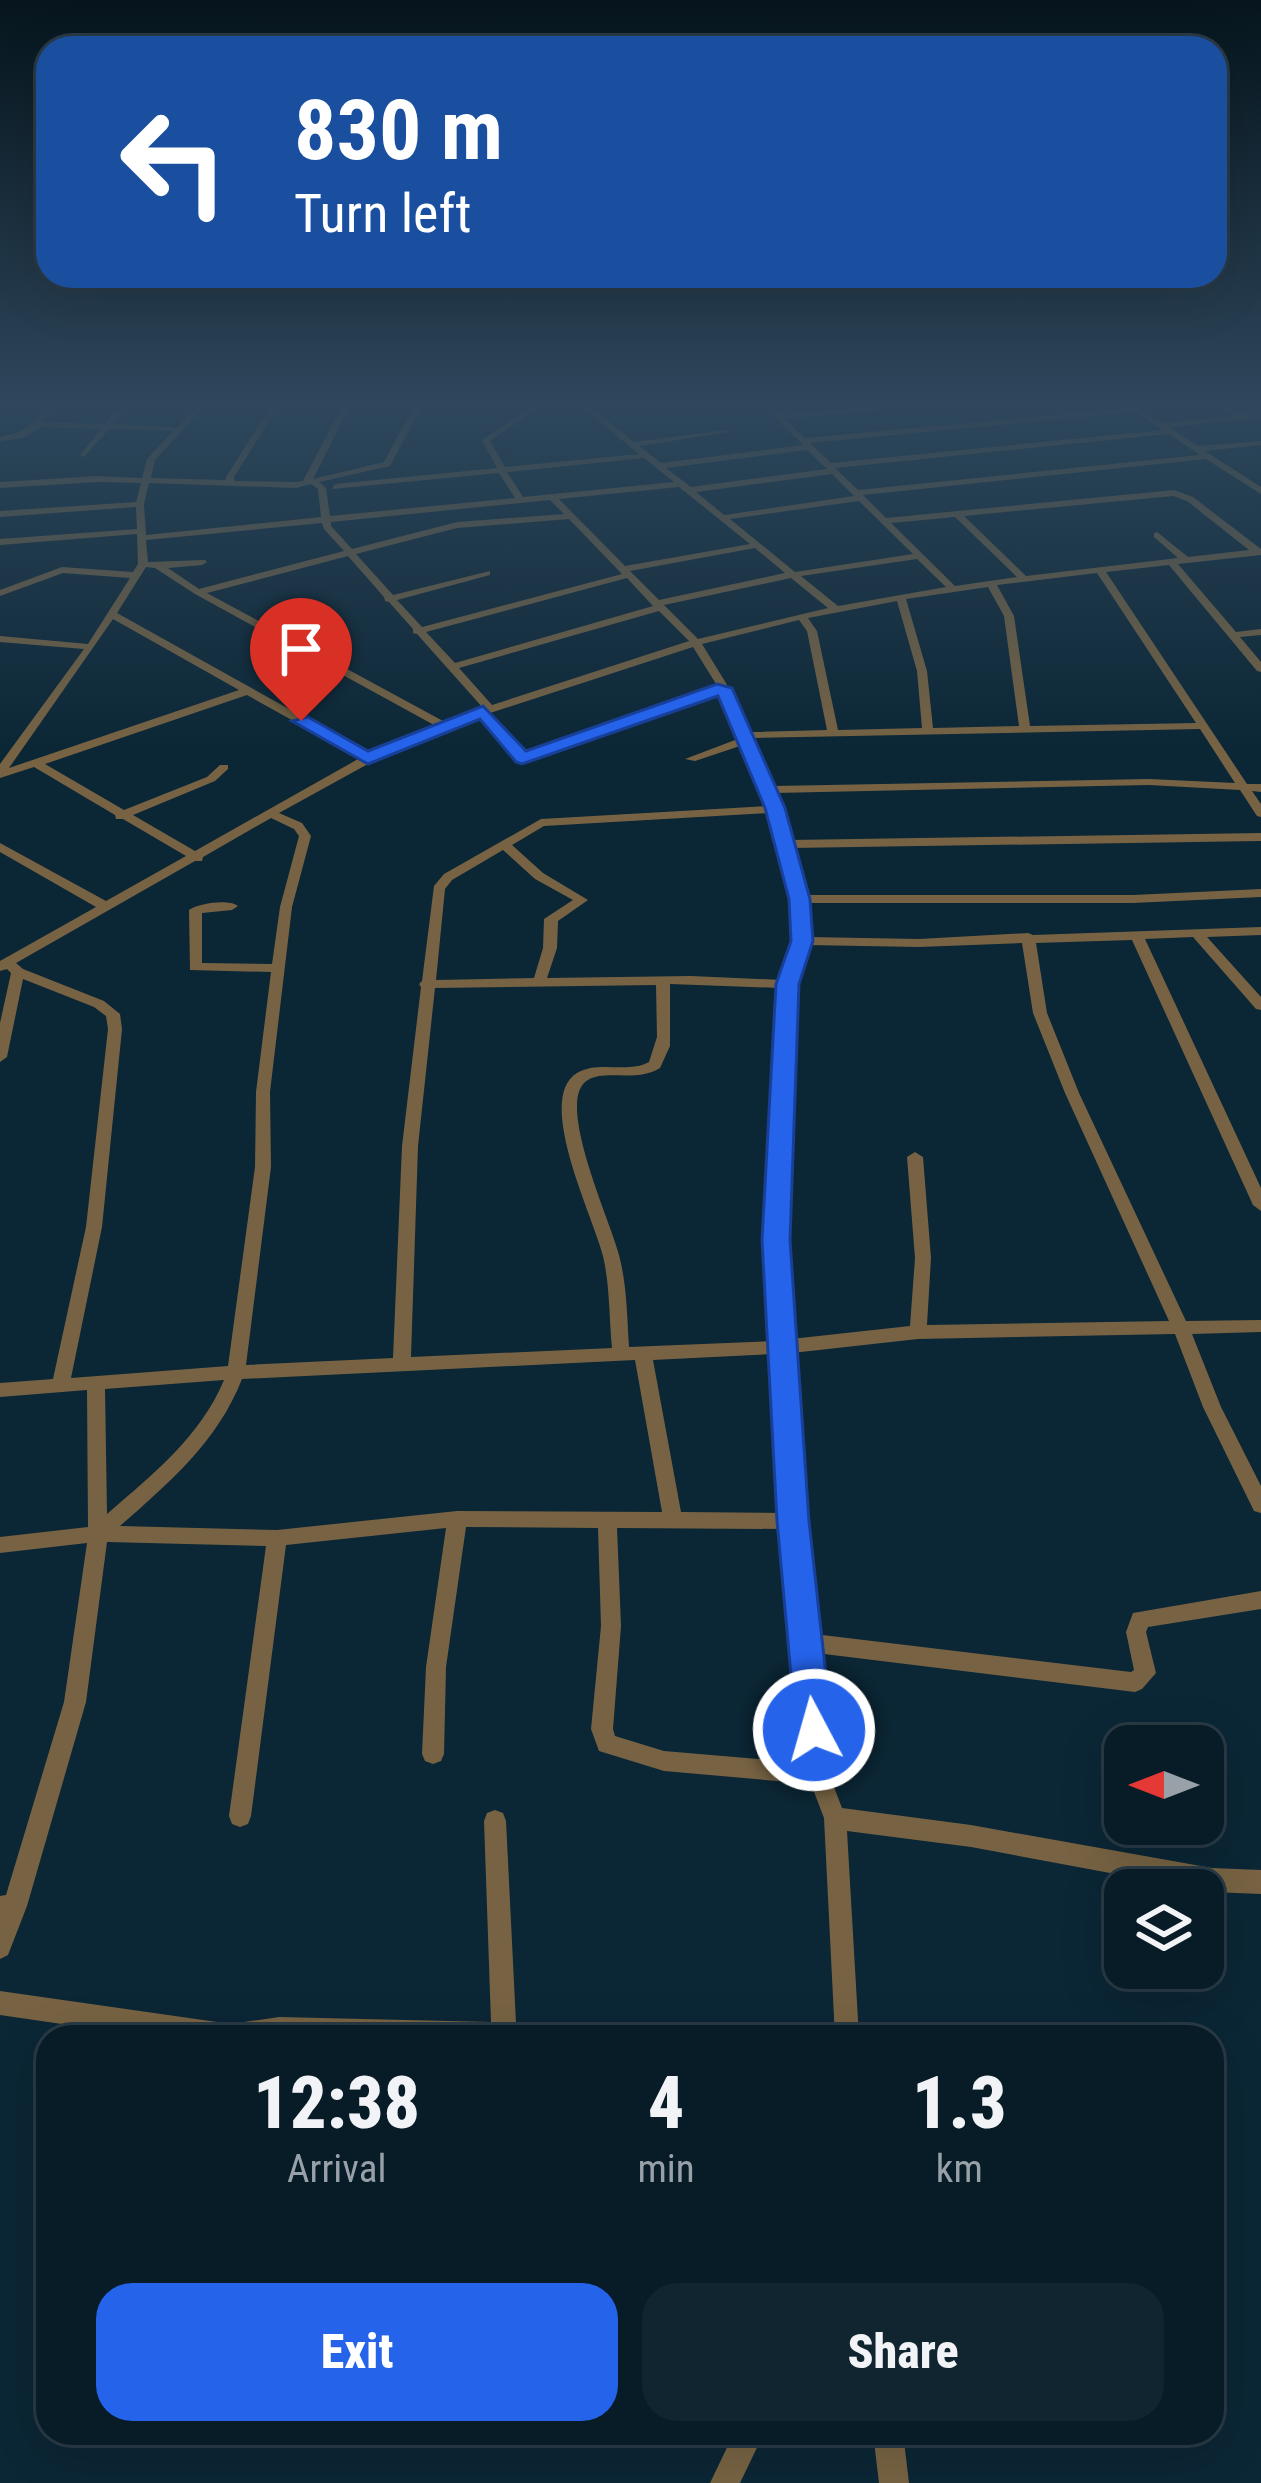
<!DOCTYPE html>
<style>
body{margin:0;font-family:"Roboto Condensed",sans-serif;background:#112530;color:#f1f3f6;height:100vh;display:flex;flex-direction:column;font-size:45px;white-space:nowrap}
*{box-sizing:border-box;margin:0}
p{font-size:39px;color:#98a1a8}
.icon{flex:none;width:66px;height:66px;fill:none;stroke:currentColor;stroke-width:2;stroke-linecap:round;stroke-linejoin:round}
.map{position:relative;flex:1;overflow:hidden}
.panel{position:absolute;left:36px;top:2025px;width:1188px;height:420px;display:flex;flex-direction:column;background:#081c28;border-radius:36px;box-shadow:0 12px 48px #0002,0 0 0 3px #293a45}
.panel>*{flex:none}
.banner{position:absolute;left:36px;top:36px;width:1191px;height:252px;border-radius:36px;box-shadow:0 12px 48px #0002,0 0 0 3px #293a45;background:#1a4fa0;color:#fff;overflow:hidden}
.needle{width:78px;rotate:270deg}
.fabs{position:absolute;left:1104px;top:1725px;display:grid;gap:24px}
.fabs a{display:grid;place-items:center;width:120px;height:120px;border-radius:24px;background:#081c28;box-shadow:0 12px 48px #0002,0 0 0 3px #293a45;font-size:60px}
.pin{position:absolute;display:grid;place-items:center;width:102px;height:102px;color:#fff;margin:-123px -51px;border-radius:50% 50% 50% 0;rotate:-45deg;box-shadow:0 0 12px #0007}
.pin .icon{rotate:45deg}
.me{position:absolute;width:132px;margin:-66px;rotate:354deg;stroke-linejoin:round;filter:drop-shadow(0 0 9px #0008)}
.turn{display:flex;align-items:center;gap:42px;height:252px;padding:0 60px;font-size:54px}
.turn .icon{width:156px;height:156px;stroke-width:2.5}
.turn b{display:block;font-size:84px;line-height:102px}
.eta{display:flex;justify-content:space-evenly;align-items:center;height:204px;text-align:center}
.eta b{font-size:72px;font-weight:800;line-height:84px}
.action{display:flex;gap:24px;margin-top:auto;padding:24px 60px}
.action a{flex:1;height:138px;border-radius:36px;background:#2563eb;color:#fff;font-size:48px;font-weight:800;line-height:138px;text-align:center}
.action a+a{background:#112530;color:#f1f3f6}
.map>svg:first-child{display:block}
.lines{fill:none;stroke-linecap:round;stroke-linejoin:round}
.minor{fill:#776343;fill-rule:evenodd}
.route{fill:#2563eb;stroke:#184099;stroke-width:3}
</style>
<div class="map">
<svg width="1261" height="2483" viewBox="0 0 1261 2483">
<rect width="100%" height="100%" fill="#0b2635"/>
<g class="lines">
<g class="minor">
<path d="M50,402H58L41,422L105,424L123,402H131L113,424L177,427L201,402H209L155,460L151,478L226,480V477L273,402H281L234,477L235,481L296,482L303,481L344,402H352L313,479L384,462L416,402H424L390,466L319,482L326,488L330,516L515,498L499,473L332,489L335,484L497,468L482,440L534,405L448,402H555L533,411L490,441L505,467L639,454L576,402H585L634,442L725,430L729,432L639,446L661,463L803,445L760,402H769L781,415L919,402H952L785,419L805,438L1129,408L1127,406L1131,404L1163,423L1234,416L1213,402C1234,402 1233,417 1261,414V418L1169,427L1198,446L1261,441V445L1205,451L1261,487V494L1206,459L863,495L886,518L1174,490L1193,497L1261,549V555L1178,564L1236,632L1261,629V635L1240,637L1261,662V672L1257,671L1169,565L1106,572L1247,784H1261V792L1252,791L1261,804V817L1257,816L1240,790L1149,785L775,793L789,840L1261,833V841L791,848L804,895H1133L1261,889V897L1133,903H806L808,937L919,939L1028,933L1033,935L1261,927V935L1207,937L1261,997V1010L1256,1009L1193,937L1145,939L1261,1188V1211L1253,1205L1132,940L1036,943L1047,1013L1079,1093L1186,1321L1261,1320V1332L1192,1334L1221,1407L1261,1486V1513L1254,1511L1203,1407L1175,1334L918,1339L792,1353L803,1521L814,1634L1131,1672L1134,1670L1126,1632L1133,1613L1261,1591V1609L1148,1627L1146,1632L1156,1673L1142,1689L1135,1692L816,1653L829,1774L842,1808L971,1825L1212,1868L1261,1870V1894L1212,1892L971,1847L847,1831L859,2037H835L824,1818L811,1784L664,1771L599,1751L591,1729L601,1626L598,1528L466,1527L446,1667L444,1754L441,1761L433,1764L425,1761L422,1754L426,1667L446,1528L286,1545L251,1816L248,1824L240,1827L232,1824L229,1816L266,1546L107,1542L86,1702L27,1906L8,1955L0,1959V1896L6,1895L64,1702L87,1543L0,1553V1537L88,1527L87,1390L0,1397V1383L53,1379L86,1227L108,1029L106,1016L94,1007L23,979L7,1057L0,1062V1023L11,973L7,969L0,971V961L96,907L0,852V843L106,901L186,856L123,819H116L115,815L34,767L0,778V764L84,649L0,642V636L88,644L130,578L63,573L0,596V590L62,567L133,572L138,564L137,534L0,545V539L137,529L136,507L0,517V511L136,502L141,483L97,482L0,488V482L97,476L142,478L147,459L173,431L109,429L84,457L80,455L101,429L41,427L23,438L0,441V437C28,432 32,423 50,402ZM1135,412L1163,430L831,463L810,443ZM1169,434L1200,455L858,490L835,468ZM807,450L827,469L691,487L666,468ZM644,458L674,482L523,497L507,472ZM832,474L854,496L724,515L696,492ZM149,483L296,488L311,484L318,489L321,517L146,535L144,504ZM679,487L750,544L625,566L559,499ZM1173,496L1187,501L1249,550L1188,557L1157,532L1154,533V537L1178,558L1026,576L964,516ZM550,500L564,514L457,522L352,549L331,526V522ZM859,501L913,554L795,572L730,519ZM955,517L1017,577L955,586L891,523ZM569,519L622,574L422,627L397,600L490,575V571L393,595L356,554L457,528ZM322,523L324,529L344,551L199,589L168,568L202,565L207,562L205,560L148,562L146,540ZM755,548L785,573L659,600L630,571ZM348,556L384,597L385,601L389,602L413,629V633L417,634L483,708L443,721L207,593ZM917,559L946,587L838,606L801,576ZM146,567L155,568L195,594L434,725L368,753L117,613ZM1097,573L1196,723L1030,726L1014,616L997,585ZM627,578L653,606L455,663L426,632ZM791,578L828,608L698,639L664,605ZM988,587L1004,616L1019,726L933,728L927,671L906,599ZM897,601L917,671L922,728L838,730L817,631L808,618ZM659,611L689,641L492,705L459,668ZM113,619L239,690L9,768ZM799,620L807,631L827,730L752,732L729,688L702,644ZM693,647L718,687L524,753L490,713ZM721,693L743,737L685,759L695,761L746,744L768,806L541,819L444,874L434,886L422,981L419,984L421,987L402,1146L393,1358L246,1365L271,1167L270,1092L292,907L311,836L302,823L279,813L397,748L481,716L518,760L522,761ZM247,695L360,758L195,851L133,815L215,781L228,769V765H220L207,777L124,810L45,764ZM1200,729L1235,783L1149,779L773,786L755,738ZM770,813L793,899L795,941L782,980L691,976L547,978L557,948L558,921L588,900L543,873L512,845L544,826ZM271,818L294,829L299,836L280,907L272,964L202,963V913L232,910L238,906C228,899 200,903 189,910L190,970L271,972L256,1092L255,1167L228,1366L71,1378L102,1227L122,1029L120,1014L104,1001L23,969L16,963L195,861H202L203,857ZM503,850L535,879L573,900L544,919L543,948L534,978L436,980L445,889L452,880ZM1022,943L1033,1013L1065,1093L1169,1321L927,1325L931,1258L923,1157L915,1152L907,1157L915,1258L910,1326L791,1339L784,1240L794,984L807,945L919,947ZM670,984L780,988L768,1240L773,1341L629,1347C627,1317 627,1285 619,1255C612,1224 553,1099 588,1080C607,1069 635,1083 660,1068L670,1046ZM656,985L657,1037L649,1062C627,1074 599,1060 577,1073C534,1099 594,1218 603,1256C610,1286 609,1318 612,1348L411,1357L418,1146L435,988ZM774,1354L783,1513L681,1512L653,1360ZM635,1360L662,1512L457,1511L277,1530L120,1526C169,1483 218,1441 242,1379ZM224,1380C201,1436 152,1475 107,1514L105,1389ZM617,1528L784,1529L806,1763L664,1751L615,1736L613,1729L621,1626Z"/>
<path d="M495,1810L503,1813L506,1821L516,2023L581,2025L590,2028L593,2037H151L0,2015V1991L231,2024L279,2017L491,2022L484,1821L487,1813Z"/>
<path d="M734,2433H764L740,2483H710Z"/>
<path d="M873,2433H903L909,2483H879Z"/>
</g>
</g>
<linearGradient id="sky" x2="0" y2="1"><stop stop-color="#06151d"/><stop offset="0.54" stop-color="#2e475c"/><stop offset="1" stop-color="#2e475c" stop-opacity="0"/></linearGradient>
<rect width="1261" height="750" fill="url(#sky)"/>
<path class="route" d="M717,684L732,688L785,808L810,899L813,941L799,984L790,1240L809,1521L832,1730L827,1742L814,1747L801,1742L796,1730L777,1521L762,1240L776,984L791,941L789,899L765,808L718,696L522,764L516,762L480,719L368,764L292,721L308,717L368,751L483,706L526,751Z"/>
</svg>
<div class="fabs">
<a><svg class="needle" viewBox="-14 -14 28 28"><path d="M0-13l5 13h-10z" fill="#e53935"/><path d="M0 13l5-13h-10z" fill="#98a1a8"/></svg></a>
<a><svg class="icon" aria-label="layers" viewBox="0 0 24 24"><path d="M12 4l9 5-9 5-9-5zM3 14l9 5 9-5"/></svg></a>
</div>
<div class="pin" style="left:301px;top:721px;background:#d93025"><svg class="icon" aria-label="arrive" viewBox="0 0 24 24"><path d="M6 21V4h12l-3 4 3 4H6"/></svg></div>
<svg class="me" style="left:814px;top:1730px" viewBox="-20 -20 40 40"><circle r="17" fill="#2563eb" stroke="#fff" stroke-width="3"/><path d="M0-11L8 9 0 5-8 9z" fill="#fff"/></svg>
<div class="banner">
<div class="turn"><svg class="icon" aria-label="left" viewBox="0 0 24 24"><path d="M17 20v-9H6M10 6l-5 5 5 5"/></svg><div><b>830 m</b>Turn left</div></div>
</div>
<section class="panel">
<div class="eta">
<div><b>12:38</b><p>Arrival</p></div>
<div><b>4</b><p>min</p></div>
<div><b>1.3</b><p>km</p></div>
</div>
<div class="action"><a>Exit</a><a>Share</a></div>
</section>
</div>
